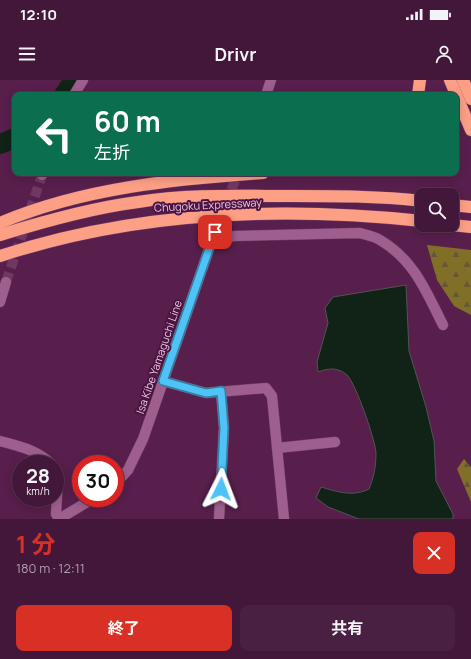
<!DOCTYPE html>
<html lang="ja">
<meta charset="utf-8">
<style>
body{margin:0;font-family:Manrope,"Noto Sans JP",sans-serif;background:#492041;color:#f1f3f6;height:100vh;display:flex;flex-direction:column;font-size:15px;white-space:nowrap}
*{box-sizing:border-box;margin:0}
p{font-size:13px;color:#ae9fae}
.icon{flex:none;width:22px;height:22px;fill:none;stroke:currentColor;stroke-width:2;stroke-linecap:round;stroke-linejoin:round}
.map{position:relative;height:439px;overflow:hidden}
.details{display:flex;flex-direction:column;background:#421739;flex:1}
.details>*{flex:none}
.banner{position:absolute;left:12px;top:12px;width:447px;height:84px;border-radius:8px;box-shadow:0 2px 10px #0003,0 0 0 1px #5a3653;background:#0b6e4f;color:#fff;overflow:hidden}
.controls{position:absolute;left:415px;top:108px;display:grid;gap:8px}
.controls a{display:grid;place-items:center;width:44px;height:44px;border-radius:8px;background:#421739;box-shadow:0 2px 10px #0003,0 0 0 1px #5a3653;font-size:20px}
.speed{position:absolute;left:12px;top:375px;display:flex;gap:8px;font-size:20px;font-weight:700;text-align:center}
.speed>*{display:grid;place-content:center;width:52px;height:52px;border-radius:50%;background:#421739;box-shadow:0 2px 10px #0003,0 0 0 1px #5a3653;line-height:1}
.speed small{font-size:10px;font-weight:400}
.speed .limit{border:6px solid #d22;background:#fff;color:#111}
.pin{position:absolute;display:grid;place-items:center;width:34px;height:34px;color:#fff;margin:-17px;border-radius:8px;box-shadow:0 2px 6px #0006}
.me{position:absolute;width:44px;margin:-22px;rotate:3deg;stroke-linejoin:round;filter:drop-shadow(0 0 3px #0008)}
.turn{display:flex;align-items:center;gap:14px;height:84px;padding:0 16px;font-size:18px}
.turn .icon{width:52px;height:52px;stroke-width:2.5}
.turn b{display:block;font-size:28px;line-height:34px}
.round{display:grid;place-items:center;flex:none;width:42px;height:42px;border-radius:8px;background:#492041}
.head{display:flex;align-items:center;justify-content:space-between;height:68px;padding:0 16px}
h1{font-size:24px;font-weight:700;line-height:30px;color:#d93025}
.button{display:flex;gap:8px;margin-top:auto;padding:8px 16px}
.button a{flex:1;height:46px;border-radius:8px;background:#d93025;color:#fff;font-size:16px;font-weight:700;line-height:46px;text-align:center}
.button a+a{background:#492041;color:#f1f3f6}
.status{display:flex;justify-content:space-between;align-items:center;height:28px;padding:0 20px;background:#421739;direction:ltr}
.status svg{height:11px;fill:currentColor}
header{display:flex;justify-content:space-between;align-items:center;height:52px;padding:0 16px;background:#421739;font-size:18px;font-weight:700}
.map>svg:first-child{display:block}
.forest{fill:url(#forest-firs)}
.water{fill:#112217;stroke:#525453}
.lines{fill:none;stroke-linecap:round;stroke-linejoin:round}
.river{stroke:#112217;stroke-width:20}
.minor-tunnel{stroke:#6e3862;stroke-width:10;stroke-dasharray:10 5;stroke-linecap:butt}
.secondary-tunnel{stroke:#6e3862;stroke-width:10;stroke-dasharray:10 5;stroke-linecap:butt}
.minor-casing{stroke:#73416a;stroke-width:11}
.secondary-casing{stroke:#73416a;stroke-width:11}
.motorway-casing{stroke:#73416a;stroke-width:13}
.minor{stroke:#9e5f8e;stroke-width:10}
.secondary{stroke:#9e5f8e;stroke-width:10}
.motorway{stroke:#fd9f85;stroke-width:12}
.route-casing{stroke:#337fa1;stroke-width:10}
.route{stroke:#4fc3f7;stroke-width:7}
.labels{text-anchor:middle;stroke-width:4;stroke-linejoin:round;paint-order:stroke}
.street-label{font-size:11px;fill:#eac7e0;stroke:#4c1442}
</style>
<div class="status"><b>12:10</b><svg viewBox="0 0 49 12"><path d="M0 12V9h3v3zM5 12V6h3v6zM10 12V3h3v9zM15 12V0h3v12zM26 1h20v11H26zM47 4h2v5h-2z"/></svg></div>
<header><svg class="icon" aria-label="menu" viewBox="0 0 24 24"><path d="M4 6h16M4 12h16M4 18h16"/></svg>Drivr<svg class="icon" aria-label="person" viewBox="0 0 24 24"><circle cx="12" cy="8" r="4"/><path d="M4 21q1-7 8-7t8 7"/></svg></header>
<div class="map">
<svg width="471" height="439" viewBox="0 0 471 439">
<defs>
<pattern id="forest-firs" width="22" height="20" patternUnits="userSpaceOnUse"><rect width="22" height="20" fill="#806f27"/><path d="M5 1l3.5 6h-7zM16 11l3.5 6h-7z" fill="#665834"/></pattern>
</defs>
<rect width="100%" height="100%" fill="#581f4c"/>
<g class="forest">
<path d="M427,165L471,170V235L454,226L437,200Z"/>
<path d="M464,379L471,387V422L457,389Z"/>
</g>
<path class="water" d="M406,205L409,271L426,327L434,361L436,401L453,434V439H359L328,427L316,418L321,407C338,412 353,417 369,409C374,397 376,386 376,373C375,359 356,304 347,295C338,287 328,288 318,292L317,282L328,243L325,228L333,217Z"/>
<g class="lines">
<g class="river">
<path d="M64,15L74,0"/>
<path d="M0,64L15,58"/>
</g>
<path class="minor-tunnel" d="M6,202L42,95"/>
<path class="secondary-tunnel" d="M215,152L238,93"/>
<g class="minor-casing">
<g id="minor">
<path d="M74,15L83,0"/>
<path d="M42,95L43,93"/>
<path d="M211,162L234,156L360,153C366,155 374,156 380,160C414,180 426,211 443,245"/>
<path d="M0,222L6,202"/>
<path d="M163,301L206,313L266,308L272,316L284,439"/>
<path d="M0,361C18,366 38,370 51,384"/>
<path d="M277,368L335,362"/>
<path d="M55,390L58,397L56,434L59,439"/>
<path d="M219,439L224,348L221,311"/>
</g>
</g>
<g class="secondary-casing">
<g id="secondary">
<path d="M266,15L271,0"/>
<path d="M115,404L128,390L143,359L215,152"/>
<path d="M59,439L94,418"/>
</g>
</g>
<g class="motorway-casing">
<g id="motorway">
<path d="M450,0L471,50"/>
<path d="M463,0L471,19"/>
<path d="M418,15L420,0"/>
<path d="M452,125L471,127"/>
<path d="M0,143C82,108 175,99 263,93"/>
<path d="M452,145L471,147"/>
<path d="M0,155C45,141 91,128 138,122C189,114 241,116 292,116C336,116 378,116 422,121"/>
<path d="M0,176C136,131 280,126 422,141"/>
</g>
</g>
<use href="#minor" class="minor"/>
<use href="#secondary" class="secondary"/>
<use href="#motorway" class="motorway"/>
</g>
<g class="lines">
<g class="route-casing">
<path id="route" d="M215,152L163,301L206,313L221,311L224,348L221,409"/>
</g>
<use href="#route" class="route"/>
</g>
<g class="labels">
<g class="street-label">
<text transform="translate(208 125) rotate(-3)" y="4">Chugoku Expressway</text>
<text transform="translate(159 277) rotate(-71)" y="4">Isa Kibe Yamaguchi Line</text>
</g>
</g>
</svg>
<div class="controls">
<a><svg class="icon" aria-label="search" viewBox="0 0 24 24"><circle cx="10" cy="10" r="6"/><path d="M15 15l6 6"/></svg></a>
</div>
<div class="speed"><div>28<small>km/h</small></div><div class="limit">30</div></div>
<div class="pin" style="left:215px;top:152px;background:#d93025"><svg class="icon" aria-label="arrive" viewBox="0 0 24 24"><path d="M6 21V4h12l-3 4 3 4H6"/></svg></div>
<svg class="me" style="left:221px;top:409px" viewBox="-20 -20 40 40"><path d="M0-17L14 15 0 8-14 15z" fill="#4fc3f7" stroke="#fff" stroke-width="4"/></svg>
<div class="banner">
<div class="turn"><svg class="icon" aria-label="left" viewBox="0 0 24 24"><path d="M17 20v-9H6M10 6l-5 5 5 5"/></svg><div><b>60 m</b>左折</div></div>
</div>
</div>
<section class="details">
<div class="head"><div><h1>1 分</h1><p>180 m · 12:11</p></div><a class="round" style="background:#d93025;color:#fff"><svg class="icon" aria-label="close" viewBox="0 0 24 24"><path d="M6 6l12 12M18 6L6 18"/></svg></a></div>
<div class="button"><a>終了</a><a>共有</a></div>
</section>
